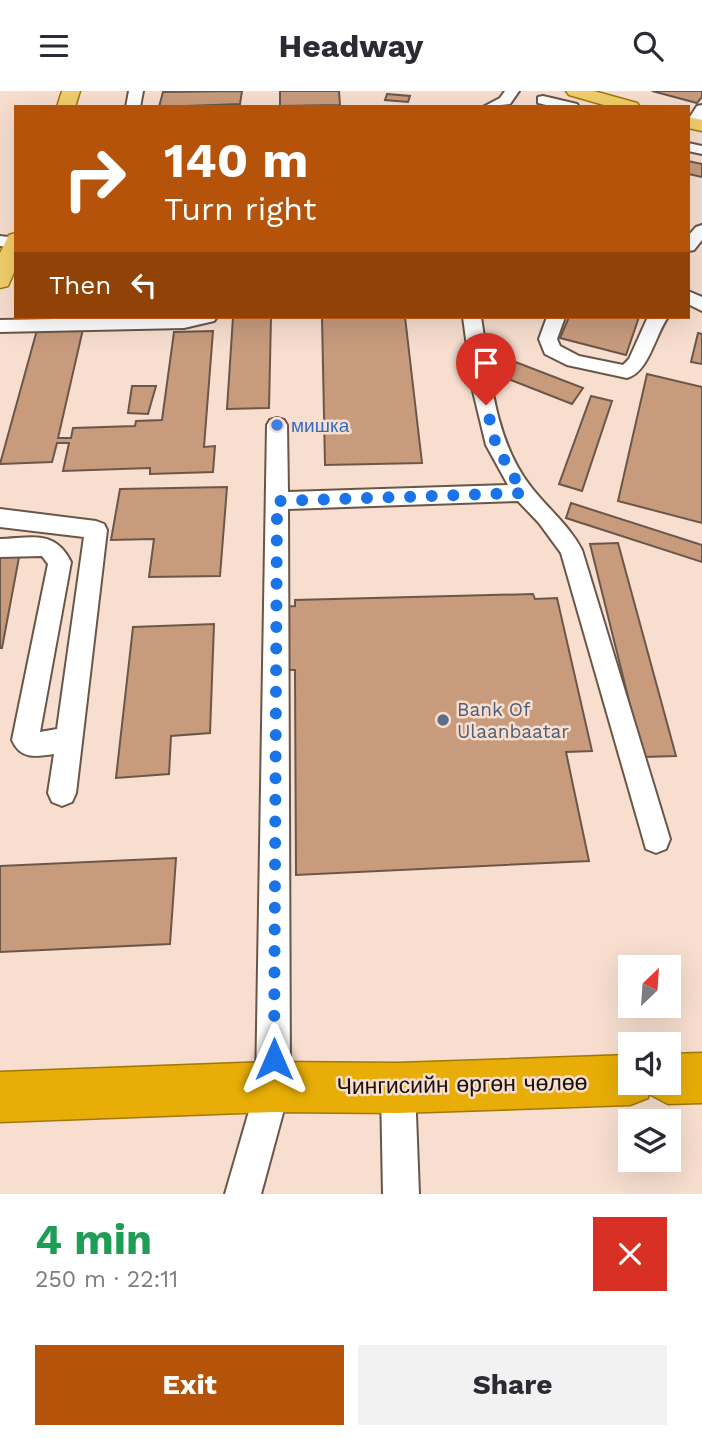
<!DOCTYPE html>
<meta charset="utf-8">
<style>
body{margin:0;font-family:"Work Sans",sans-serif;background:#f2f2f3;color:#2b2b33;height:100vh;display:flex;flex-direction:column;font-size:26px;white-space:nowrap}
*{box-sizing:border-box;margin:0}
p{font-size:23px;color:#7c7c81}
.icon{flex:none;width:38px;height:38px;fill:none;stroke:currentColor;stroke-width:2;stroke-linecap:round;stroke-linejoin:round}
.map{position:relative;height:1103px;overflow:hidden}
.sheet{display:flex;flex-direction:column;background:#fff;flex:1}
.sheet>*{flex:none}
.top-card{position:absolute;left:14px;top:14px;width:676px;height:214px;border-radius:0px;box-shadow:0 7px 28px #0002;background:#b45309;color:#fff;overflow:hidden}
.needle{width:46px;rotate:25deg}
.buttons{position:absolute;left:618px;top:864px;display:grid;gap:14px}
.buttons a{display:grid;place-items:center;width:63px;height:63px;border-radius:0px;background:#fff;box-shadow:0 7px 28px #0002;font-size:35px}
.pin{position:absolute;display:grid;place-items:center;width:60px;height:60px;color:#fff;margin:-72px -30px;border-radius:50% 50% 50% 0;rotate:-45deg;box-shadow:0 0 7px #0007}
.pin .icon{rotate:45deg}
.me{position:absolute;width:77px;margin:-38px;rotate:0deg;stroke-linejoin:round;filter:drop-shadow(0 0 5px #0008)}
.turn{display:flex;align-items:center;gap:24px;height:147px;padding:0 35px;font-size:32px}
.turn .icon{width:91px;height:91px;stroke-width:2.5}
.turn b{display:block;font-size:49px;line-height:60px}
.then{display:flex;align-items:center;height:66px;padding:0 35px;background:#0003;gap:14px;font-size:26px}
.round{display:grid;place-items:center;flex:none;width:74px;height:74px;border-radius:0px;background:#f2f2f3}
.overview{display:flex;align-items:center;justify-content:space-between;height:119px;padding:0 35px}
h1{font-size:42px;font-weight:700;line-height:52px;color:#1e9e55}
.button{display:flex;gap:14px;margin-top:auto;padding:14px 35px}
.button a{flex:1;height:80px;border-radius:0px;background:#b45309;color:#fff;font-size:28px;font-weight:700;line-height:80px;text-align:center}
.button a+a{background:#f2f2f3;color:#2b2b33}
header{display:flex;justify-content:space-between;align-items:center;height:91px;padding:0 35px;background:#fff;font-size:32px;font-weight:700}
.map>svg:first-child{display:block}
.building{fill:#c89b7d;stroke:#6b574a;stroke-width:2}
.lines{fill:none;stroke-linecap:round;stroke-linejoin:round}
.minor-casing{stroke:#6a5649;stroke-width:4}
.major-casing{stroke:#a07709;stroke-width:3}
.highway-casing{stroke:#a07709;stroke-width:3}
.minor{fill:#fff;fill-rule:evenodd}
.major{fill:#f1ce6a;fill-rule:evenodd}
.highway{fill:#e8ae07;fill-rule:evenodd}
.route{stroke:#1a73e8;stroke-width:12;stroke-dasharray:0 21.6}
.shop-dot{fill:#3f7fe0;stroke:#f7decf;stroke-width:2.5}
.service-dot{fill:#5c6f8a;stroke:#f7decf;stroke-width:2.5}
.labels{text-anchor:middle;stroke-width:5;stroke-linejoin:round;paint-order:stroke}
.shop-label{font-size:19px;fill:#366cbe;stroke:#f7decf;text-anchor:start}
.service-label{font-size:19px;fill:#4e5e75;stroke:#f7decf;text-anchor:start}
.near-street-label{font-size:23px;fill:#1a110c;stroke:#f7decf}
</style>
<header><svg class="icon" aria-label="menu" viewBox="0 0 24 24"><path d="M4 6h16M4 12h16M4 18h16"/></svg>Headway<svg class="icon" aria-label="search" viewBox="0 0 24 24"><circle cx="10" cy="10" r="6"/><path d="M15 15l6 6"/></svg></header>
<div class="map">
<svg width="702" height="1103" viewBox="0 0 702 1103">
<rect width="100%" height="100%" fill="#f7decf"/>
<g class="building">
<path d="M242,0L240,13L159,16L163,1Z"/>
<path d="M280,0H339L340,14L280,15Z"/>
<path d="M652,0H702V6L697,12Z"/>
<path d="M387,3L410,5L408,11L385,9Z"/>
<path d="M688,70L702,73V86L688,83Z"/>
<path d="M233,226H271L269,317L227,318Z"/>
<path d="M322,226H405L422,372L325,374Z"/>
<path d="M569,226H639L626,264L560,247Z"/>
<path d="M83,238L58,347H71L73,337L135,335L136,330L162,329L174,241L213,240L204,356L215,355L213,381L150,383V377L63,380L69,352H57L52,371L0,373L37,239Z"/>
<path d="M698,242L702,243V273L691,271Z"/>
<path d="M505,267L583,297L572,313L493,282Z"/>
<path d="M647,283L702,296V432L618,410Z"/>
<path d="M132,295H156L148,323L128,322Z"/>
<path d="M591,305L612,310L582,400L559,393Z"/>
<path d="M227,396L220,485L149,486L154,448L111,449L120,398Z"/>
<path d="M571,412L702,454V471L566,427Z"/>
<path d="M618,452L676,665L643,666L590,453Z"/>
<path d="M20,461L2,557H0V463Z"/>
<path d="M533,503L535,508L557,507L592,660L566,661L589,770L296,784L295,579H279L282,516L295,515V509Z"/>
<path d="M214,533L210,642L171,645L169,683L116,687L133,536Z"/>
<path d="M176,767L170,853L0,861V775Z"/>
</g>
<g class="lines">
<g class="minor-casing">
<g id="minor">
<path d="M129,0H143L140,16H126Z"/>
<path d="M505,0H519L510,13L483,16L500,7Z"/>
<path d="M543,5L577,13L579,16H554L538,12V6Z"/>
<path d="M702,14V29L697,36H688V29L697,15Z"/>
<path d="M688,52L702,55V63L688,60Z"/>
<path d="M702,134V149L694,159L688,160V145L696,136Z"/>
<path d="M0,145L16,147V157L0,155Z"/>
<path d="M688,200L702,206V220L688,213Z"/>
<path d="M159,226H217L214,230L184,237L0,241V229Z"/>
<path d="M463,226H481C490,283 494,349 531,396C548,418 569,434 582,459L670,748L666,758L656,762L646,758L561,462L539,432L518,410L288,418L290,996L261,1103H225L256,996L267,334L270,329L277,327L284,329L287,334L288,401L508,394L486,354L473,300Z"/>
<path d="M547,226H565L557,248L560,255L579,265L623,274L629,268L647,228L668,226C655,244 649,281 627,287L567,274L545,263L539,248Z"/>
<path d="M0,418L96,430L104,433L107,439L76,702L72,711L62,715L52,711L48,702L54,663C35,666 20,668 12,649L48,473L42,465L0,466V448C31,447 55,438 71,471L40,641L57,638L84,446L0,436Z"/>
<path d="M398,980L410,985L415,997L419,1103H383L381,997L386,985Z"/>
</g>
</g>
<g class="major-casing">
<g id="major">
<path d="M62,0H80L75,16H57Z"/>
<path d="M566,0H594L637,12L640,16H611L569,4Z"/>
<path d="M688,26L702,29V40L688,37Z"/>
<path d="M16,142V177L8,195L0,197V162L9,144Z"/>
</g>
</g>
<g class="highway-casing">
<path id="highway" d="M702,962V1012L668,1013L649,1003L648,1007L630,1014L398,1022L273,1021L0,1031V981L273,971L398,972L630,964V992H668V963Z"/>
</g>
<use href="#minor" class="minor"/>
<use href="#major" class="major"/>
<use href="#highway" class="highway"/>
</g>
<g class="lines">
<path class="route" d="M274,968L277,410L523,402L496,354L486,314"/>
</g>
<circle class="shop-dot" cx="277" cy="334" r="7"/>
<circle class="service-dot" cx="443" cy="629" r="7"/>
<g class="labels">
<g class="shop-label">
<text x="291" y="341">мишка</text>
</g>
<g class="service-label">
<text x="457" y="625">Bank Of<tspan x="457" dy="22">Ulaanbaatar</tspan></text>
</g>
<g class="near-street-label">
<text transform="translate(462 993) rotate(-1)" y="8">Чингисийн өргөн чөлөө</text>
</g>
</g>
</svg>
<div class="buttons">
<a><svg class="needle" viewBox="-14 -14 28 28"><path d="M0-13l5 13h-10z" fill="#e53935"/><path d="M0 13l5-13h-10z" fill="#7c7c81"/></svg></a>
<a><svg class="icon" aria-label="sound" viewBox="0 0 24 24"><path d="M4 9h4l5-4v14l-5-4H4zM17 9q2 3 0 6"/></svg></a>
<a><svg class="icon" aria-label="layers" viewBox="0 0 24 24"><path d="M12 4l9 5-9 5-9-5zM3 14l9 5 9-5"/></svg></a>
</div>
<div class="pin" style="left:486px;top:314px;background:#d93025"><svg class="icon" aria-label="arrive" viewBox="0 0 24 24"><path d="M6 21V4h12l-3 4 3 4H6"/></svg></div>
<svg class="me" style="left:274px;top:968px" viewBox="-20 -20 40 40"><path d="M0-17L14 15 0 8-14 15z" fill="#1a73e8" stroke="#fff" stroke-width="4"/></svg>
<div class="top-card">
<div class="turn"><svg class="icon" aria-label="right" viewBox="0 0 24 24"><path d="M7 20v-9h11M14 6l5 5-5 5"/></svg><div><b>140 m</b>Turn right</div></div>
<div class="then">Then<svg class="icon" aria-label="left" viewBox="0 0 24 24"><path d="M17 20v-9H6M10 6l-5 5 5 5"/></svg></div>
</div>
</div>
<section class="sheet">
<div class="overview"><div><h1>4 min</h1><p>250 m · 22:11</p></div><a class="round" style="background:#d93025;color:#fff"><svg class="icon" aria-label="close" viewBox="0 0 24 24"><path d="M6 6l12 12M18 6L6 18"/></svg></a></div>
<div class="button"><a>Exit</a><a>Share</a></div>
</section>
